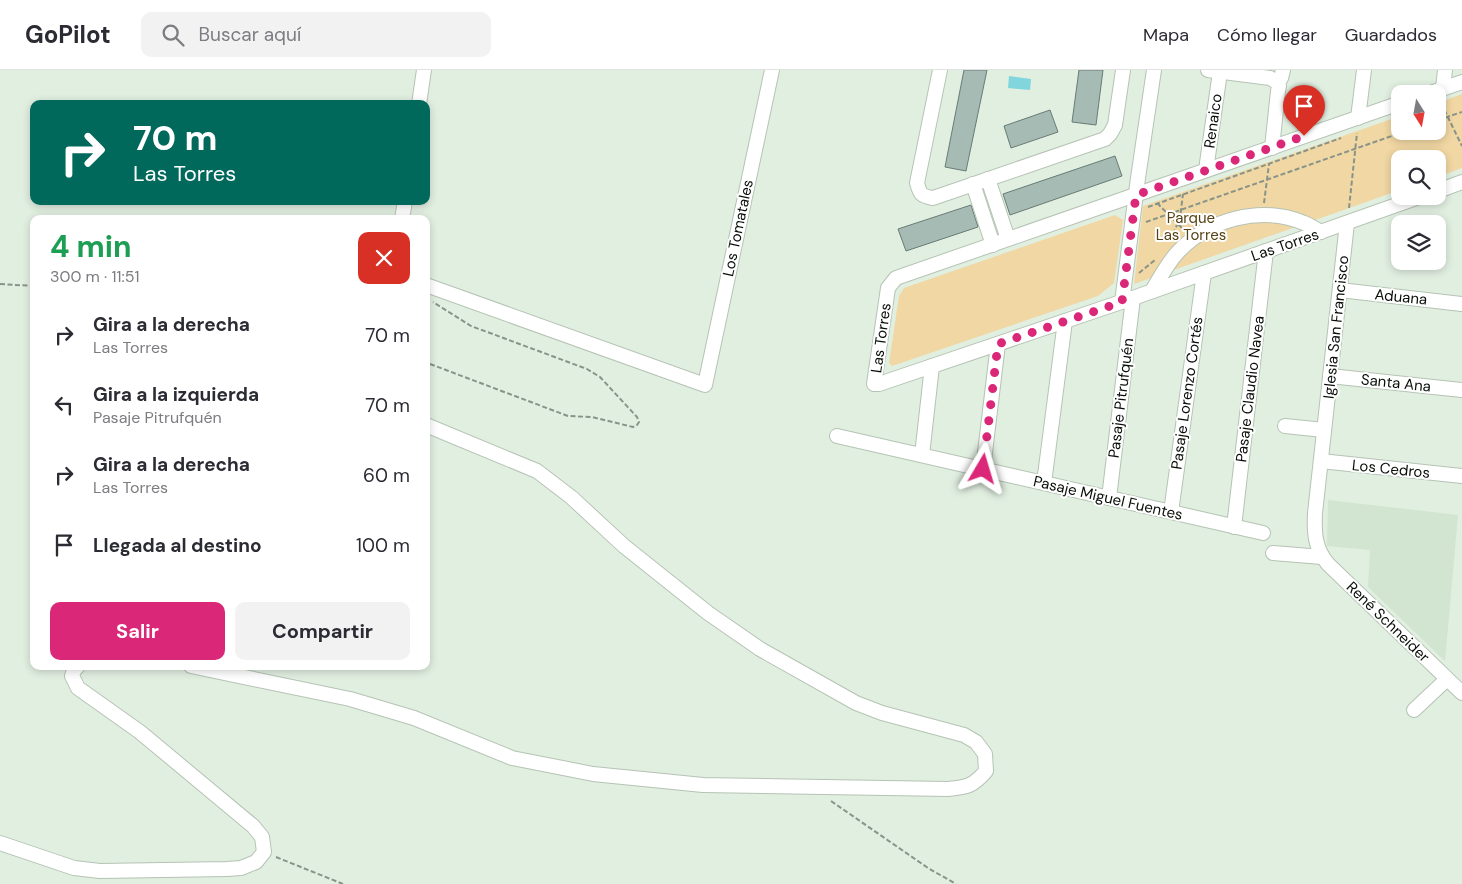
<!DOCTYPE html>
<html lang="es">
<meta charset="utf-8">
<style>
body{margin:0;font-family:"DM Sans",sans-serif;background:#f2f2f3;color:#2b2b33;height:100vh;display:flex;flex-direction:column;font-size:19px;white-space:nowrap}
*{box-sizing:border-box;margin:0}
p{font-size:16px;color:#7c7c81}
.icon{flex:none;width:28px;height:28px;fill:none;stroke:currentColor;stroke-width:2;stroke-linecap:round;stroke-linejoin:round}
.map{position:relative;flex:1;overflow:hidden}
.details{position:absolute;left:30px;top:145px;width:400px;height:455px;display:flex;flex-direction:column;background:#fff;border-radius:10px;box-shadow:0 2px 8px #0003}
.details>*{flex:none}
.hud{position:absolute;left:30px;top:30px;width:400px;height:105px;border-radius:10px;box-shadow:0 2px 8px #0003;background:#00695c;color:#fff;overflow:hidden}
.needle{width:32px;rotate:169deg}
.fabs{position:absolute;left:1391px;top:15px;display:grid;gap:10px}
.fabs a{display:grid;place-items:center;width:55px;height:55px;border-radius:10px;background:#fff;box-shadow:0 2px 8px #0003;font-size:25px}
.pin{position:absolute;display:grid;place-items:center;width:42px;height:42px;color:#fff;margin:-51px -21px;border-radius:50% 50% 50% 0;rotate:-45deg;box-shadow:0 0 5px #0007}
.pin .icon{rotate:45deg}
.me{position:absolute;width:55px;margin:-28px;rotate:7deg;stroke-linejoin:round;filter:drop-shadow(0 0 4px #0008)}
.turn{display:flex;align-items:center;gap:18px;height:105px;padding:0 20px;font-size:22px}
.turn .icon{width:65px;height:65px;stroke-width:2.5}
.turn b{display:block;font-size:35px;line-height:42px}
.round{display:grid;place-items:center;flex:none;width:52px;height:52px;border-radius:10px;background:#f2f2f3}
.head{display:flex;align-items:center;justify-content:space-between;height:85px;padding:0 20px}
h1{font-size:30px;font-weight:700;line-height:38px;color:#1e9e55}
.action{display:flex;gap:10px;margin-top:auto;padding:10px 20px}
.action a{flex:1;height:58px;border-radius:10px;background:#db2777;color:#fff;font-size:20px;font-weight:700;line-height:58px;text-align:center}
.action a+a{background:#f2f2f3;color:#2b2b33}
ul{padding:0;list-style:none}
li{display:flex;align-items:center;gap:15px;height:70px;padding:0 20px}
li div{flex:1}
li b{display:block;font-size:19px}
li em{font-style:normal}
header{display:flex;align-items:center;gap:30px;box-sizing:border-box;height:70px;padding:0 25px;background:#fff;border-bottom:1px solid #e1e1e2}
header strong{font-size:24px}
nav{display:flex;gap:28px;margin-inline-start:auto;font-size:18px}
.search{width:350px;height:45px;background:#f2f2f3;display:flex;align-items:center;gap:12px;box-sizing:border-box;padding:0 18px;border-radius:10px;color:#7c7c81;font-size:19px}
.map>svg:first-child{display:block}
.built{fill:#d1e5d0}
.green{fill:#f1d7a3}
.water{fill:#81d5dd}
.building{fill:#a6bbb4;stroke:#687b75}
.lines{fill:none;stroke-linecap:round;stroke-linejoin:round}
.minor-casing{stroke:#b5c3b4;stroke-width:16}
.path{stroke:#899489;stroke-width:2;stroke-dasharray:5 2.5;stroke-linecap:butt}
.minor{stroke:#fff;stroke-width:14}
.route{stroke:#db2777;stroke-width:9;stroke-dasharray:0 16.2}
.labels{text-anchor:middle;stroke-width:4;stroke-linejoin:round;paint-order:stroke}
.street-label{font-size:15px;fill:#080d08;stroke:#fff}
.park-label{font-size:15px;fill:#564214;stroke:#fff}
</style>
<header>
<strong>GoPilot</strong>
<div class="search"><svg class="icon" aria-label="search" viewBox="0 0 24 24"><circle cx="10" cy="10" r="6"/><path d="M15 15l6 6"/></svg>Buscar aquí</div>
<nav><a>Mapa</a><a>Cómo llegar</a><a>Guardados</a></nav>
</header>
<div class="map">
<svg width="1462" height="814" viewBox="0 0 1462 814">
<rect width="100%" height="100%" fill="#e1efe1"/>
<path class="built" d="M1328,430L1458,445L1445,591L1368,517L1370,480L1327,476Z"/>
<g class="green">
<path d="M1462,24V98L1438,107V89H1400V120L1134,214L1143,136L1400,46V61H1438V33Z"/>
<path d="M1115,145L1123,150L1114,213L1098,226L892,296L889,293L899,226L904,218Z"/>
</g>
<path class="water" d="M1009,6L1031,9L1030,20L1008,18Z"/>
<g class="building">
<path d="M964,0H987L966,101L945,97Z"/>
<path d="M1079,0H1103L1096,55L1072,52Z"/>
<path d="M1050,40L1058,62L1011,78L1004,56Z"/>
<path d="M1115,86L1122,106L1010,145L1003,124Z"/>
<path d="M971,135L978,157L906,181L898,159Z"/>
</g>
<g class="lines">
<g class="minor-casing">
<g id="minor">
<path d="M940,0L917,113C920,124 921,126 933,128L1105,69L1110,64L1115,55L1123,0"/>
<path d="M1208,0L1270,8L1277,12"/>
<path d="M1443,18L1445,0"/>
<path d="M1427,24L1462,12"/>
<path d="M1400,33L896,208L888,218L874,314H879L1133,228L1422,126"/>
<path d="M419,34L424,0"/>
<path d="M1358,48L1364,0"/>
<path d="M1272,78L1278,21L1279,16L1277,12L1281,8L1283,0"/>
<path d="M1206,100L1220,2"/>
<path d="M988,109L1008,169"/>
<path d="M973,114L993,175"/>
<path d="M1438,121L1462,112"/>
<path d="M402,149L405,131"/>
<path d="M1347,153L1315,443C1314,463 1315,479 1328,494L1462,623"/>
<path d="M426,215L705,315L772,0"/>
<path d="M1340,220L1462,234"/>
<path d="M1152,221C1160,208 1167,194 1177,183C1208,149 1261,135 1304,153C1310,155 1315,159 1321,162"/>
<path d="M1122,232L1138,108L1154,0"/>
<path d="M1330,306L1462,320"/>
<path d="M1285,356L1324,360"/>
<path d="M837,366L1263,463"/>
<path d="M922,385L932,296"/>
<path d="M1321,391L1462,406"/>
<path d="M983,399L998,274"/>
<path d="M1044,413L1065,251"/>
<path d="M1109,428L1133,228"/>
<path d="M1171,442L1204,203"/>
<path d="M1234,457L1266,181"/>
<path d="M1273,483L1322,487"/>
<path d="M191,596L350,629L414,648L512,688L593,704L703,715L948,719C968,717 973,716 986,701L985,684L976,672L964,665L882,643L856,633L760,579L708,543L624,476L571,427L537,401L426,355"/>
<path d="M1414,640L1447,609"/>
<path d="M0,773L74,798L100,801L227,799L241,798L256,792L264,782L262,767L253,756L140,662L78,618L72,606L74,600L78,596"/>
</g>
</g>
<g class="path">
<path d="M1441,33L1462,76"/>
<path d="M1438,50L1462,42"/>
<path d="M1157,133L1184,160"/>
<path d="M1264,133L1269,94"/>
<path d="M1148,137L1341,68"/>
<path d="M1349,138L1357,63"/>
<path d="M1146,152L1406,61"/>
<path d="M1170,171L1180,148L1183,124"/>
<path d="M1139,203L1155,190"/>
<path d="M0,214L34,216"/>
<path d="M430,294L568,346L592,347L633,357L637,355L639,352L637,347L600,307L587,299L471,256L433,232"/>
<path d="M831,731L928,798L956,814"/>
<path d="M276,787L343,814"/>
</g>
<use href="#minor" class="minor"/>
</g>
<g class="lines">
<path class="route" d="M983,399L998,274L1122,232L1136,125L1304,66"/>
</g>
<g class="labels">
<g class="street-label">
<text transform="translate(1213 51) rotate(-82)" y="5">Renaico</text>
<text transform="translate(738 158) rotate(-78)" y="5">Los Tomatales</text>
<text transform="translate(1285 175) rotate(-19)" y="5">Las Torres</text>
<text transform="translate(1401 227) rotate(6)" y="5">Aduana</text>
<text transform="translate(1336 257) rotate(-84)" y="5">Iglesia San Francisco</text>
<text transform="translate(881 268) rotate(-82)" y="5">Las Torres</text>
<text transform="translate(1396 313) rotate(6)" y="5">Santa Ana</text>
<text transform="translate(1250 319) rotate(-83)" y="5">Pasaje Claudio Navea</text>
<text transform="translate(1187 323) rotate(-82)" y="5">Pasaje Lorenzo Cortés</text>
<text transform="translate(1121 328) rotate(-83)" y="5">Pasaje Pitrufquén</text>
<text transform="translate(1391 399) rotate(6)" y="5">Los Cedros</text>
<text transform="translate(1108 428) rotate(13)" y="5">Pasaje Miguel Fuentes</text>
<text transform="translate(1388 552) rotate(44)" y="5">René Schneider</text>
</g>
<g class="park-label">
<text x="1191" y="153">Parque<tspan x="1191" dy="17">Las Torres</tspan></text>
</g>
</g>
</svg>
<div class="fabs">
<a><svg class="needle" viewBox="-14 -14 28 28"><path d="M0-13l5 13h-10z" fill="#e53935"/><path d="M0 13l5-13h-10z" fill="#7c7c81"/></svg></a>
<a><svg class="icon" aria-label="search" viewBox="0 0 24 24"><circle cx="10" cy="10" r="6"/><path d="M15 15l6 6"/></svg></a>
<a><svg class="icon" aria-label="layers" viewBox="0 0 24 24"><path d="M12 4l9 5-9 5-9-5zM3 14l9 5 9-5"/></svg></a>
</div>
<div class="pin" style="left:1304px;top:66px;background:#d93025"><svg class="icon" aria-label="arrive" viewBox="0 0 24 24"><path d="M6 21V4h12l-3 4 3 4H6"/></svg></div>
<svg class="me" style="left:983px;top:399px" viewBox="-20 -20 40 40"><path d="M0-17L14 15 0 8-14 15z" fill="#db2777" stroke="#fff" stroke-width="4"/></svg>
<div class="hud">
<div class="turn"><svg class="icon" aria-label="right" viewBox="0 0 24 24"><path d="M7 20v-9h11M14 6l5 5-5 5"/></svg><div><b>70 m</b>Las Torres</div></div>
</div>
<section class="details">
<div class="head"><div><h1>4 min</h1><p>300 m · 11:51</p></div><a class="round" style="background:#d93025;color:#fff"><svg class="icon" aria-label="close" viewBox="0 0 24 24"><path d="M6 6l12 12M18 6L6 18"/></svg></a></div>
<ul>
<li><svg class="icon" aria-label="right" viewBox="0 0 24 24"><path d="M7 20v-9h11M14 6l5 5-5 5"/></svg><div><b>Gira a la derecha</b><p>Las Torres</p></div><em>70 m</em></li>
<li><svg class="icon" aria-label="left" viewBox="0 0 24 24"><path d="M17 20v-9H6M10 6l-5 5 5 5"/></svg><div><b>Gira a la izquierda</b><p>Pasaje Pitrufquén</p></div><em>70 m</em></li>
<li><svg class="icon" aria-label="right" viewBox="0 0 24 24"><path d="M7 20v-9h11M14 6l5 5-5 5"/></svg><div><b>Gira a la derecha</b><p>Las Torres</p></div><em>60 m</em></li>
<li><svg class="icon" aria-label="arrive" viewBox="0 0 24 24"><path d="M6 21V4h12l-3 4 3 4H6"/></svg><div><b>Llegada al destino</b></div><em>100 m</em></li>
</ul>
<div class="action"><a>Salir</a><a>Compartir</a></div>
</section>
</div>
